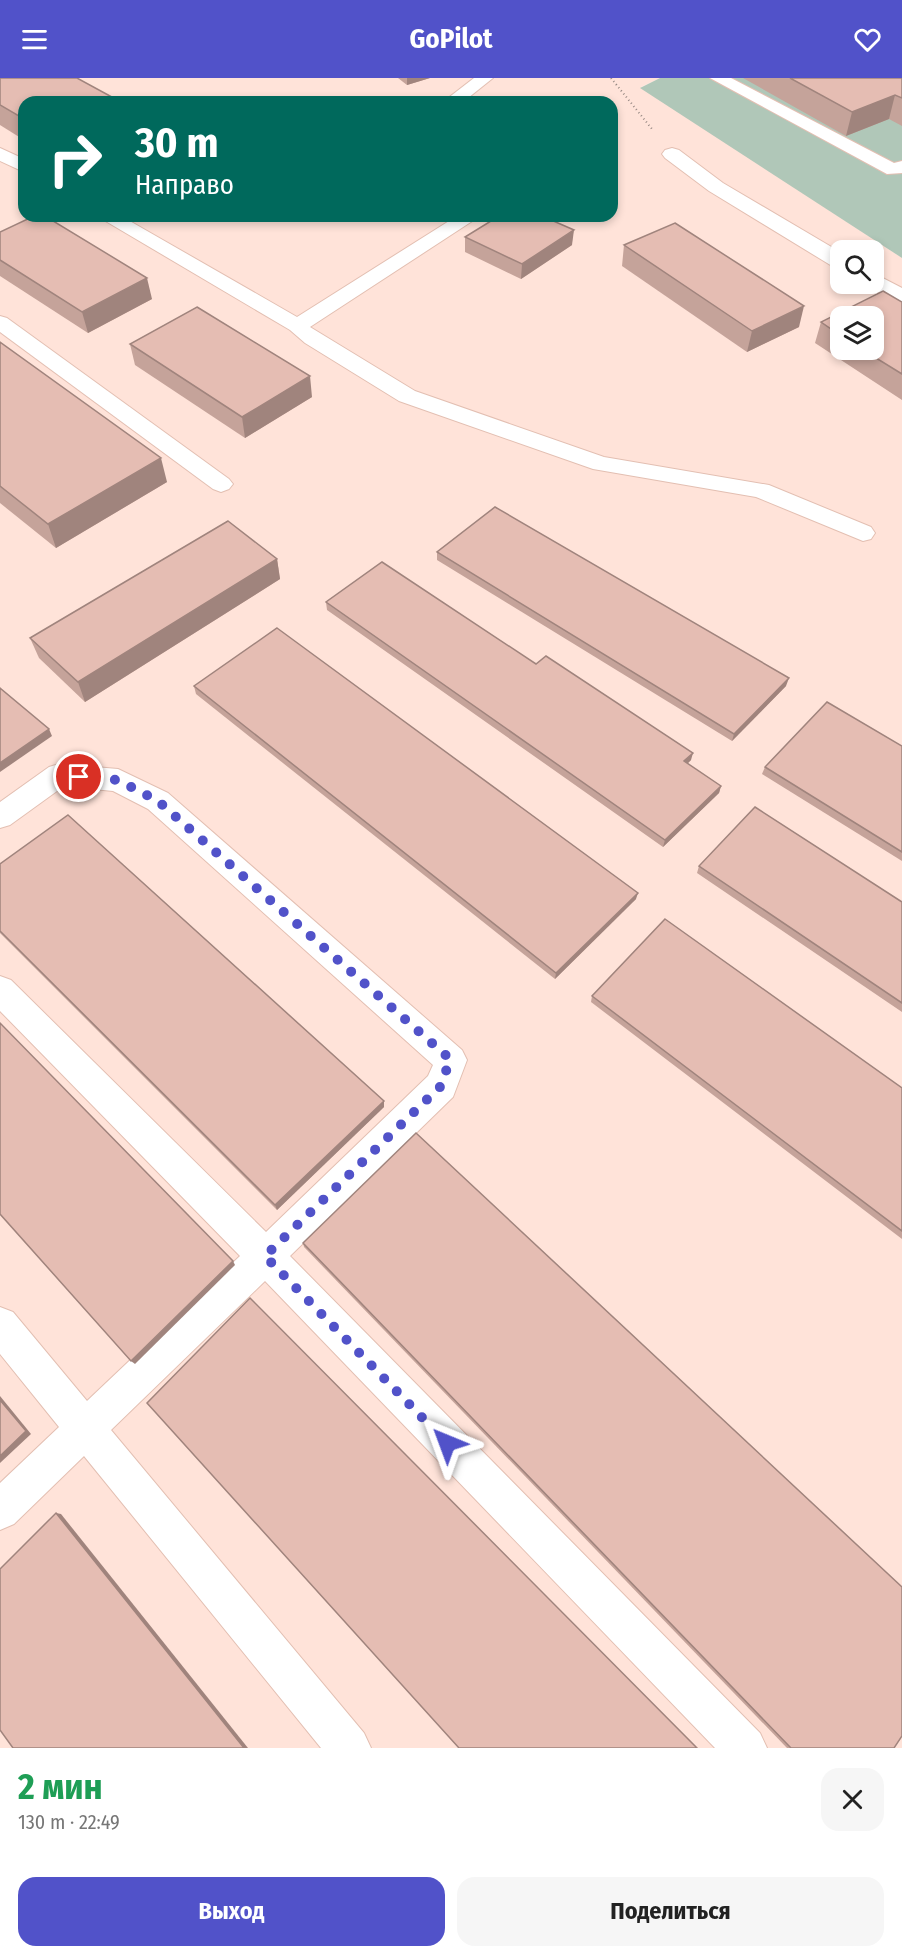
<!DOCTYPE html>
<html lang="ru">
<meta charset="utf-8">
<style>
body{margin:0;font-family:"Fira Sans Condensed",sans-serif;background:#f6f6f6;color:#222;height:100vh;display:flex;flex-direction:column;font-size:22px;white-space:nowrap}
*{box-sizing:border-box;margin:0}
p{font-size:20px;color:#767676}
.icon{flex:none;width:33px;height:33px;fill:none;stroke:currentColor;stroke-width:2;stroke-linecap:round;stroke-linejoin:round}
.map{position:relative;height:1670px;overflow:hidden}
.side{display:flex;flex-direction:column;background:#fff;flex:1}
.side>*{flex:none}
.banner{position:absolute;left:18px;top:18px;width:600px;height:126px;border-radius:18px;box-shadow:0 3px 9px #0003;background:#00695c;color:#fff;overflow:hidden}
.buttons{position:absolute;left:830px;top:162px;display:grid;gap:12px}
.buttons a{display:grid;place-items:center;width:54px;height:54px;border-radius:12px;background:#fff;box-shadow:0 3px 9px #0003;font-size:30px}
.pin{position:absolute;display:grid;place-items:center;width:51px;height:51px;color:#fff;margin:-26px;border:3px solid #fff;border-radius:50%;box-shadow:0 2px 6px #0007}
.me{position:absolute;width:66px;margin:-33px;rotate:316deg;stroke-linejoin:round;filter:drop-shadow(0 0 4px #0008)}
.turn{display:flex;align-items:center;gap:21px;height:126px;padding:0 18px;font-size:27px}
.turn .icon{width:78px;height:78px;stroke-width:2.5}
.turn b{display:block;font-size:42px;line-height:51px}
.round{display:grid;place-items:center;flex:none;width:63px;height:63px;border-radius:18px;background:#f6f6f6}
.head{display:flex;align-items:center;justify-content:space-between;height:102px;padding:0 18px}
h1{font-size:36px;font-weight:700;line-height:45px;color:#1e9e55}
.primary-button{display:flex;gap:12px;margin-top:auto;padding:12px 18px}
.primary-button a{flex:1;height:69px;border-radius:18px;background:#5152c9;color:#fff;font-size:24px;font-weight:700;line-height:69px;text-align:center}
.primary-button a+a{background:#f6f6f6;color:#222}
header{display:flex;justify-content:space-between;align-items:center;height:78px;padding:0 18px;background:#5152c9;color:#fff;font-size:27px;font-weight:700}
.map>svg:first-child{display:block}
.built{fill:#ffe3d9;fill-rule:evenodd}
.green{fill:#b0c7b8}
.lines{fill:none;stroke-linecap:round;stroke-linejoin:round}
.lane-casing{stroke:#e3bfb2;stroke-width:2}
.street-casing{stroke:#e3bfb2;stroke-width:2}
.path{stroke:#968883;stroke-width:2;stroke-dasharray:1 3;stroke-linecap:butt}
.lane{fill:#fff;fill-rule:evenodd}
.street{fill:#fff;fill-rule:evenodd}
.wall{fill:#c5a39a;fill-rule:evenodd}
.shaded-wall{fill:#a0847d}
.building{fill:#e5bdb3;stroke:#a0847d;stroke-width:1.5}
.route{stroke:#5152c9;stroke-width:10;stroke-dasharray:0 18}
</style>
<header><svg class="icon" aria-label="menu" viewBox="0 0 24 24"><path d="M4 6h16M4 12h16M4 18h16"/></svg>GoPilot<svg class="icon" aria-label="heart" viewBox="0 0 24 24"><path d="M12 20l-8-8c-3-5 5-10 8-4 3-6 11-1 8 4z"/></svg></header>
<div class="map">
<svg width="902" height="1670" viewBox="0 0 902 1670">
<rect width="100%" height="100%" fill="#ffefea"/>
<path class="built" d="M0,0H660L641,9L902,180V1670H0ZM24,24H612V138H24ZM840,172H873V206H840ZM840,238H873V272H840Z"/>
<path class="green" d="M660,0H902V180L640,10Z"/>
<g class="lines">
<g class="lane-casing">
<g id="lane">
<path d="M474,0H493L463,24H443Z"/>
<path d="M710,0H731L894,85L902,83V95L887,96Z"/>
<path d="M0,70L24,81V94L0,83Z"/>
<path d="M97,138H121L297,239L457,138H480L310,249L415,313L604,379L769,407L871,449L875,455L871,461L863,463L756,419L593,391L399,323L305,265L290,252Z"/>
<path d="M0,238L7,240L229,401L233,406L229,411L221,414L213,411L0,254Z"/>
<path d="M59,686L118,691L168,715L462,972L467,982L453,1019L290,1178L760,1655L767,1670H715L265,1203L111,1352L364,1655L371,1670H321L84,1378L14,1446L0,1452V1405L59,1349L0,1276V1229L13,1234L87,1323L240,1178L0,933V898L11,902L266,1154L428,998L433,987L148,731L113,713L64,708L10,747L0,750V724L49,689Z"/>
</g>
</g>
<g class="street-casing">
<g id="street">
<path d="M672,70L679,72L723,105L840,174V190L832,188L709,113L665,80L662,76L665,72Z"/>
<path d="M873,195L902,210V227L865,207L873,206Z"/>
</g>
</g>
<path class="path" d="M611,0L652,51"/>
<use href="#lane" class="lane"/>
<use href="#street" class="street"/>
</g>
<g class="wall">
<path d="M0,0L24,24V62L0,47Z"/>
<path d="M398,0H430L407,7Z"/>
<path d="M743,0H902V48L889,41L846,58Z"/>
<path d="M0,154L152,221L88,255L0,198Z"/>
<path d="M465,159L572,167L521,201L465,174Z"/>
<path d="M624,167L799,249L747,274L622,188Z"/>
<path d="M883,213L902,224V322L815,265L821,244ZM840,238H873V272H840Z"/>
<path d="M0,264L167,404L56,470L0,425Z"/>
<path d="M130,266L312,319L245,360L135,287Z"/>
<path d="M437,474L786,608L732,663L437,482Z"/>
<path d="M277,481L280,501L85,624L39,580L30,560Z"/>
<path d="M326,524L536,586L691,682L687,686L721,708L719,715L663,769L327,532Z"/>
<path d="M194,608L636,821L555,901L196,616Z"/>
<path d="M902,668V783L762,696L765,689Z"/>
<path d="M0,786L384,1029L277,1132L0,855Z"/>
<path d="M699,788L902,824V934L697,795Z"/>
<path d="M592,918L902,1010V1161L591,924Z"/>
<path d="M303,1165L894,1670H787L304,1169Z"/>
</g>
<g class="shaded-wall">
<path d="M407,0H430L407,7Z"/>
<path d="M895,17L889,41L846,58L852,34Z"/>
<path d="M574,152L572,167L521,201L522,186Z"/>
<path d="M147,200L152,221L88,255L82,234Z"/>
<path d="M804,228L799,249L747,274L752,253Z"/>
<path d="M310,298L312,319L245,360L242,339Z"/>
<path d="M161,380L167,404L56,470L48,446Z"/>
<path d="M277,481L280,501L85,624L78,604Z"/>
<path d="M789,600L786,608L732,663L734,656Z"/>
<path d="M49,651L52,658L0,694V685Z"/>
<path d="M693,675L691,682L682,691L684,683Z"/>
<path d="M721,708L719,715L663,769L665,762Z"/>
<path d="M638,815L636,821L555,901L556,895Z"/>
<path d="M384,1023V1029L277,1132L275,1127Z"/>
<path d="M233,1183L235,1187L135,1286L131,1283Z"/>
<path d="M0,1318L31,1356L0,1385Z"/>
<path d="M56,1435L61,1436L248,1670H244Z"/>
</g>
<g class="building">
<path d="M0,0H77L121,24H24V41L0,27Z"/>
<path d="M790,0H902V20L895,17L852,34Z"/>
<path d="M34,138H45L147,200L82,234L0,182V154Z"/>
<path d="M499,138H542L574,152L522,186L465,159Z"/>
<path d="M675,145L804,228L752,253L624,167Z"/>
<path d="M883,213L902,224V296L863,272H873V238H840V257L821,244Z"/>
<path d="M197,229L310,298L242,339L130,266Z"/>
<path d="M0,264L161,380L48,446L0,408Z"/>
<path d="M495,429L789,600L734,656L437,474Z"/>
<path d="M228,443L277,481L78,604L30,560Z"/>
<path d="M382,484L536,586L546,578L693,675L684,683L721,708L665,762L326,524Z"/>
<path d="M277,550L638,815L556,895L194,608Z"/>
<path d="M0,610L49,651L0,685Z"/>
<path d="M827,624L902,668V774L765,689Z"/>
<path d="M755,729L902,824V925L699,788Z"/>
<path d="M68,737L384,1023L275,1127L0,853V786Z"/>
<path d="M665,841L902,1010V1153L592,918Z"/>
<path d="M0,945L233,1183L131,1283L0,1136Z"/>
<path d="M416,1055L902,1509V1658L894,1670H791L303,1165Z"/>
<path d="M250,1220L697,1670H459L147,1325Z"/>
<path d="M0,1322L26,1353L0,1378Z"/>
<path d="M56,1435L244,1670H13L0,1652V1491Z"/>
</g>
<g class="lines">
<path class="route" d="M79,699L118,702L158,723L450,981L441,1008L265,1178L447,1365"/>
</g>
</svg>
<div class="buttons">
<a><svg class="icon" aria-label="search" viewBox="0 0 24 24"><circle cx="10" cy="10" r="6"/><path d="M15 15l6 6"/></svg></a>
<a><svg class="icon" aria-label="layers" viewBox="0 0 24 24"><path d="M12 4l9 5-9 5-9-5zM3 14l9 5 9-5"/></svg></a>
</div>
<div class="pin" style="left:79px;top:699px;background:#d93025"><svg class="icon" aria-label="arrive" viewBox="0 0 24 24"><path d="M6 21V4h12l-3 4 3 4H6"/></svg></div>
<svg class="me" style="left:447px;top:1365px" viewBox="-20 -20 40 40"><path d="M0-17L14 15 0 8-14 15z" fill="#5152c9" stroke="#fff" stroke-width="4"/></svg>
<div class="banner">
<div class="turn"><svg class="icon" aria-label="right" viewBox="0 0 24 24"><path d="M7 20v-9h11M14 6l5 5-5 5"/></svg><div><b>30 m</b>Направо</div></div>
</div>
</div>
<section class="side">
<div class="head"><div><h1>2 мин</h1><p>130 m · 22:49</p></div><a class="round"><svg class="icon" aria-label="close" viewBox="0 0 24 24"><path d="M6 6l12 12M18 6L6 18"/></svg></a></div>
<div class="primary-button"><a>Выход</a><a>Поделиться</a></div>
</section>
